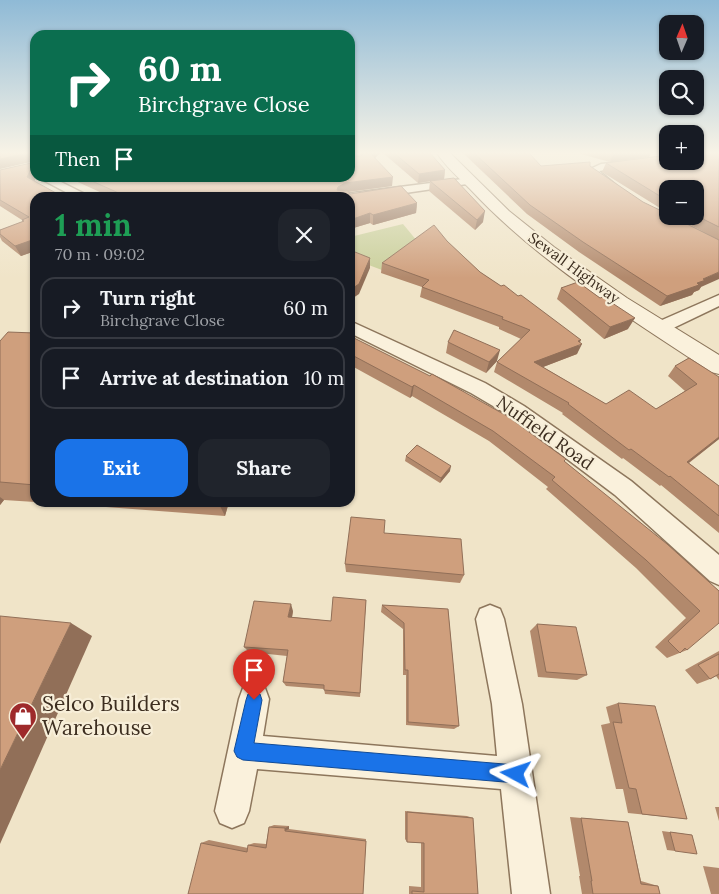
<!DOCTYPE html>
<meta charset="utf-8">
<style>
body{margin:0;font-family:Lora,serif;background:#20242c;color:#f1f3f6;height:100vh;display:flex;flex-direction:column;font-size:19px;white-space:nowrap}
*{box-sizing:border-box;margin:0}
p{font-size:16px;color:#9ea1a6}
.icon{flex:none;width:28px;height:28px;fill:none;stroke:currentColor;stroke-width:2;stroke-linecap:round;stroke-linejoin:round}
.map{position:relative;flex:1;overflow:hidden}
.side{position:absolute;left:30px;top:192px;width:325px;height:315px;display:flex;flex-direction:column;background:#171b24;border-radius:15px;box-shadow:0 1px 4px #0004}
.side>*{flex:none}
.guide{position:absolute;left:30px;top:30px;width:325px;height:152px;border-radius:15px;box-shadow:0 1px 4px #0004;background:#0b6e4f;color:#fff;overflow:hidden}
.needle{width:32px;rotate:2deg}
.controls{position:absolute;left:659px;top:15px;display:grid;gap:10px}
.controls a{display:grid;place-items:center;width:45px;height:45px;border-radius:10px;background:#171b24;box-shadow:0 1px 4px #0004;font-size:25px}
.pin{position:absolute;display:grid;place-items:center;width:42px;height:42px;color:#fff;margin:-51px -21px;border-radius:50% 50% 50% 0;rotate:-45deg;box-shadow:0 0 5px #0007}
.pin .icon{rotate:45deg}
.me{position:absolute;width:55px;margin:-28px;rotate:275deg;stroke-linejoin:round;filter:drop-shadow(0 0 4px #0008)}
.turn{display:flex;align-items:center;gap:18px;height:105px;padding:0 25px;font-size:22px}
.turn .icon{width:65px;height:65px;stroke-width:2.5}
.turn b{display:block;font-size:35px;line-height:42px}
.then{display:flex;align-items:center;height:48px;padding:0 25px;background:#0003;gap:10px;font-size:19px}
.round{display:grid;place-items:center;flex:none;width:52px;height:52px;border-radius:15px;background:#20242c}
.overview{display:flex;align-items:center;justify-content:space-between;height:85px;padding:0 25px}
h1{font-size:30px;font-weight:700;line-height:38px;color:#1e9e55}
.primary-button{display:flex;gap:10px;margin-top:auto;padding:10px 25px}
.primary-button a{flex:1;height:58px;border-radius:15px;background:#1a73e8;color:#fff;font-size:20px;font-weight:700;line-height:58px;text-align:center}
.primary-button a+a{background:#20242c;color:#f1f3f6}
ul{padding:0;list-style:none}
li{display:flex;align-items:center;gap:15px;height:62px;margin:0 10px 8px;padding:0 15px;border:2px solid #363941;border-radius:15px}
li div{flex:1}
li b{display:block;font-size:19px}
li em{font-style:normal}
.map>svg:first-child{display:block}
.green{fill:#c9cf9b}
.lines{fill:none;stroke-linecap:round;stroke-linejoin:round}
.minor-casing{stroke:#8d765c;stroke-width:3}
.tertiary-casing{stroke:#8d765c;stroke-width:2}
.minor{fill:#faf1dc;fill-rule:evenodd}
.tertiary{fill:#faf1dc;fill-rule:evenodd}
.wall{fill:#b2896c}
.shaded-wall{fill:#916f58}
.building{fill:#cf9f7d;stroke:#916f58}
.route{fill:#1a73e8;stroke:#114b97}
.labels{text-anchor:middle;stroke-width:4.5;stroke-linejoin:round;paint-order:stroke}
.far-street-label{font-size:15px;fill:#3d2e20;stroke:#f7eed8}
.street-label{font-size:18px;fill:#3d2e20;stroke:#f7eed8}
.near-poi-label{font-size:21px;fill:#3d2e20;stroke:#f7eed8;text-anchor:start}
</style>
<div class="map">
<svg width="719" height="894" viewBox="0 0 719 894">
<rect width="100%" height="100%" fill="#f0e4c8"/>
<path class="green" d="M403,224L422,247L382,270L350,258V237Z"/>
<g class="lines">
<g class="minor-casing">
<g id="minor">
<path d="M661,153H668V161L599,171L618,187L612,190L592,178L588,170L601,164L657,158L660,157Z"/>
<path d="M39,178H53L93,198H77Z"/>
<path d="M470,178L476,181L474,183L350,201V198H339L345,194Z"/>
<path d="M719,295V306L665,332L659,333L653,332L651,328L653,324Z"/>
<path d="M350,321L485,383L524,406L631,481L719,555V585L710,581L615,495L510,416L471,393L350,333Z"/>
<path d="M490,605L500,609L504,619L522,704L550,894H512L501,789L257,769L249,811L244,823L232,828L220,823L215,811L239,699L243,688L254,684L265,688L269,699L263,736L497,756L492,704L476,619L480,609Z"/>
</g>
</g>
<g class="tertiary-casing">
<path id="tertiary" d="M437,153H450L509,211L554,247L627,298L719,355V374L711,372C627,316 539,263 470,189C459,178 445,166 437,153Z"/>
</g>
<use href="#minor" class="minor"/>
<use href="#tertiary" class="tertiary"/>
</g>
<g class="wall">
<path d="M35,153V178H36L34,181L35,198V251L21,256L2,241L0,237V230L23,222L22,220L0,206V170L31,163Z"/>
<path d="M359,153H380L375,158L392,186L349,192L350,194L417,203L416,213L373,225L370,223L350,229V198H113L69,178H350L353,156H361Z"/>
<path d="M383,153H430L445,170L444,179L418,183Z"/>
<path d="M463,153H529L541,166H590L701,287L699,290L694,292L692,295L660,306L579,252L527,214Z"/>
<path d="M577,153H651L649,157L610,162Z"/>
<path d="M719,153V240L673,216H695V189H668V213L602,172L606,163H687V161H695Z"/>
<path d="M430,181L483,222L475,230L429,191Z"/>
<path d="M447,241L480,272L579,342L577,354L543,367L606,404L656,409L685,391L668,376L675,366L689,358L719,439L689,463L719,486V533L661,485L660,486L623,458L622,459L562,414L563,413L494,372L497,362L521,339L499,329V327L420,297L422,287L381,273L382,263Z"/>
<path d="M561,288L628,329L604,339L557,299Z"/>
<path d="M35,333V502L4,500L0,505V341Z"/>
<path d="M350,336L565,462L719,591L687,650L667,658L655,647L686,618L636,568L546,489L548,487L489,441L412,396L410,398L350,365Z"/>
<path d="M448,342L497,361L486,373L446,353Z"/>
<path d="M406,456L450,471L440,483L405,461Z"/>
<path d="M40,502H229L225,516Z"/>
<path d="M384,533L464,575L460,583L346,572L345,564Z"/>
<path d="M366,600L360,697L325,694L324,689L286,686L283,682L287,656L249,652L244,647L293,611L292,617L331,621Z"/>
<path d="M382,605L448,609L459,726L454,729L406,725V675H403V629L381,612Z"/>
<path d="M537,624L587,675L577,680L538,677L530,631Z"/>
<path d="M719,651V680L716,676L710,679L697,684L685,670Z"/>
<path d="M618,703L687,819L628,813L623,789H616L601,725L610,723L606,707Z"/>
<path d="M715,807H719V821Z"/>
<path d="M405,811L467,816L473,818L478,894H409V886L421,887V843L407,842L405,839Z"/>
<path d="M570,817L628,822L641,881L658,886L660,894H582L579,876H580Z"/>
<path d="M274,825L289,826V829L366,839L363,894L201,843L209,840L248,848V845L254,843L266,844L269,827Z"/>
<path d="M662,831L692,835L675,851L667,850Z"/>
<path d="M703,866L719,868V894H711Z"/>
</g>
<g class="shaded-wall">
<path d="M27,153H32L35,161L0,169V159Z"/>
<path d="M372,153H380L371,162V154Z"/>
<path d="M614,153H651L649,157L610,162Z"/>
<path d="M35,161V178H36L32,186L27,177Z"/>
<path d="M445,170L444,179L418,183L419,174Z"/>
<path d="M393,177L392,186L345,192L338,198V187L345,183Z"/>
<path d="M417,203L416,213L373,225V215Z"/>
<path d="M485,211L483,222L475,230L477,220Z"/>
<path d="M370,213V223L350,229V220Z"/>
<path d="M35,239V251L21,256L15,246Z"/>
<path d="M370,258V268L359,294L350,300V290Z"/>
<path d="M719,272V279L701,287L699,290L694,292L692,295L660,306L667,296L697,283L703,279Z"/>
<path d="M635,318L628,329L604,339L610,327Z"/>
<path d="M581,340L578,346L582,344L577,354L530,372L534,362Z"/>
<path d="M500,350L497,361L486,373L489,362Z"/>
<path d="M414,385L412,396L410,398L412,387Z"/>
<path d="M719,437V439L678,471L687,462Z"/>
<path d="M451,466L450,471L440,483L441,478Z"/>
<path d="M0,497L4,500L0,505Z"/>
<path d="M218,502H229L225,516Z"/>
<path d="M291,604L293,611L291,623L288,617Z"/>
<path d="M71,623L92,636L0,844V770Z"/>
<path d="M289,826V829L285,831V828Z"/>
</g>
<g class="building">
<path d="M0,153H27L0,159Z"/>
<path d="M32,153H35V161L27,177L65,198H35V239L15,246L0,234V230L24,221L22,220L29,217L0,200V170L31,163Z"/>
<path d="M350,153L353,156H361L364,153H372L371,154L393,177L345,183L338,187L337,190L348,191L350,194L401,186L417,203L373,215L370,213L350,220V198H130L85,178H350Z"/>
<path d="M394,153H430L445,170L419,174Z"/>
<path d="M474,153H529L541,166L590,162V166L643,202L668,214V216H671L719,240V272L703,279L706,280L697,283L699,285L667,296L583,242L530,205Z"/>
<path d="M695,153H719V227L695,215V189H668V201L606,163L668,155V161H684L694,166L693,161H695Z"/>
<path d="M454,178L485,211L477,220L430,181Z"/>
<path d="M434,225L447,241L480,272L501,286L504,285L518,296L521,295L581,340L578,341L582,344L534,362L606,404L629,390L656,409L697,384L675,366L689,358L719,377V437L687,462L719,486V516L670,476L669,477L631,449L629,450L568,404L569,403L497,362L530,330L502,319L503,317L422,287L429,280L382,263Z"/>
<path d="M350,250L370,258L359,284L350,290Z"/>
<path d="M578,282L600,298L603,297L635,318L610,327L561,288Z"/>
<path d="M454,330L500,350L489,362L448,342Z"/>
<path d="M8,332L35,333V485L0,482V341Z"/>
<path d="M350,336L430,376L432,374L507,416L566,459L564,461L667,544L719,591V623L687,650L685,648L680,653L668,641L700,611L646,560L552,480L555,477L493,431L414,385L412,387L350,354Z"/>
<path d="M417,445L451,466L441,478L406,456Z"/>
<path d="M351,517L385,520L384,533L461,539L464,575L345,564Z"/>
<path d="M333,597L366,600L360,693L324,690V685L283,682L288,650L244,647L254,601L291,604L288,617L331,621Z"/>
<path d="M382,605L448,609L459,726L408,722V670H405L404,623Z"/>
<path d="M0,616L71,623L0,770Z"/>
<path d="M537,624L576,627L587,675L546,672Z"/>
<path d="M719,654V674L710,679L698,665Z"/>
<path d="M618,703L655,706L687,819L642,814L636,789L629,788L613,722L622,723Z"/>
<path d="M407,812L473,818L478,894H412V891L424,892V843L407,842Z"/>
<path d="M581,818L628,822L641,884L658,886L660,894H593L591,881H592Z"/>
<path d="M269,827L285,828V831L366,841L363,894H188L201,843L247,852L248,845L266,848Z"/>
<path d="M670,832L692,835L697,854L675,851Z"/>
</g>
<linearGradient id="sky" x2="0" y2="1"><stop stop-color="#8fbad6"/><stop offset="0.55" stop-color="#f8f3e6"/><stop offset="1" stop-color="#f8f3e6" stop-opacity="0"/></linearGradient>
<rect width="719" height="278" fill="url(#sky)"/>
<path class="route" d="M254,691L260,694L262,700L254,743L516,765L523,768L525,774L523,781L516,783L243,760L237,757L234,751L246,700L248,694Z"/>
<defs>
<g id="shop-pin" transform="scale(1.4375)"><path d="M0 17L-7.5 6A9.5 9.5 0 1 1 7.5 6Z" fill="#9e2a2b" stroke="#f7eed8"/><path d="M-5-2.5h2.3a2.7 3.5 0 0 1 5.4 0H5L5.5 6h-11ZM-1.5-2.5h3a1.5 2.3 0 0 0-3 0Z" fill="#fff"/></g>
</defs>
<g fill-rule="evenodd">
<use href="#shop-pin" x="23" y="716"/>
</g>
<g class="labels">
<g class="far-street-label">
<text transform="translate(574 268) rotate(36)" y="5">Sewall Highway</text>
</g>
<g class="street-label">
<text transform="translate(545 433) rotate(35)" y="6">Nuffield Road</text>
</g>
<g class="near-poi-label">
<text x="42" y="711">Selco Builders<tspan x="42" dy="24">Warehouse</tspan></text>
</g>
</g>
</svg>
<div class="controls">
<a><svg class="needle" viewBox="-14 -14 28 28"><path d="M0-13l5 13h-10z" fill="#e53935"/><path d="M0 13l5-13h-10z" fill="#9ea1a6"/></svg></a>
<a><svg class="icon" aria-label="search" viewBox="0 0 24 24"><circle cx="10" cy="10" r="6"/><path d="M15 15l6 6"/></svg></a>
<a>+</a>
<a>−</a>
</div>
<div class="pin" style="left:254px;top:700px;background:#d93025"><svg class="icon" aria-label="arrive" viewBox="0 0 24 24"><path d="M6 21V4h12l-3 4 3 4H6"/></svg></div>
<svg class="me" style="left:516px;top:774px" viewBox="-20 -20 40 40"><path d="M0-17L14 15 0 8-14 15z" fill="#1a73e8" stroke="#fff" stroke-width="4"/></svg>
<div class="guide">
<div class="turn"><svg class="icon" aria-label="right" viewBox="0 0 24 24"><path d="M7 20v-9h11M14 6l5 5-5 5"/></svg><div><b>60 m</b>Birchgrave Close</div></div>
<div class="then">Then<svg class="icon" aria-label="arrive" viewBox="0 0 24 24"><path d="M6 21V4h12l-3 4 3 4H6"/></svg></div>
</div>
<section class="side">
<div class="overview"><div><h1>1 min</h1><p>70 m · 09:02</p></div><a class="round"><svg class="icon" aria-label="close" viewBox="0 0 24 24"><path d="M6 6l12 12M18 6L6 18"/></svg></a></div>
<ul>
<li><svg class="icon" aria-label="right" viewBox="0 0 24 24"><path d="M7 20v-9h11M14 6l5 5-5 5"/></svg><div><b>Turn right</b><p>Birchgrave Close</p></div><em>60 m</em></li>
<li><svg class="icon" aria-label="arrive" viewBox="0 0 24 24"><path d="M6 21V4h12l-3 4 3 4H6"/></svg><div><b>Arrive at destination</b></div><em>10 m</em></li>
</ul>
<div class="primary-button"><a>Exit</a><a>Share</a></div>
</section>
</div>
